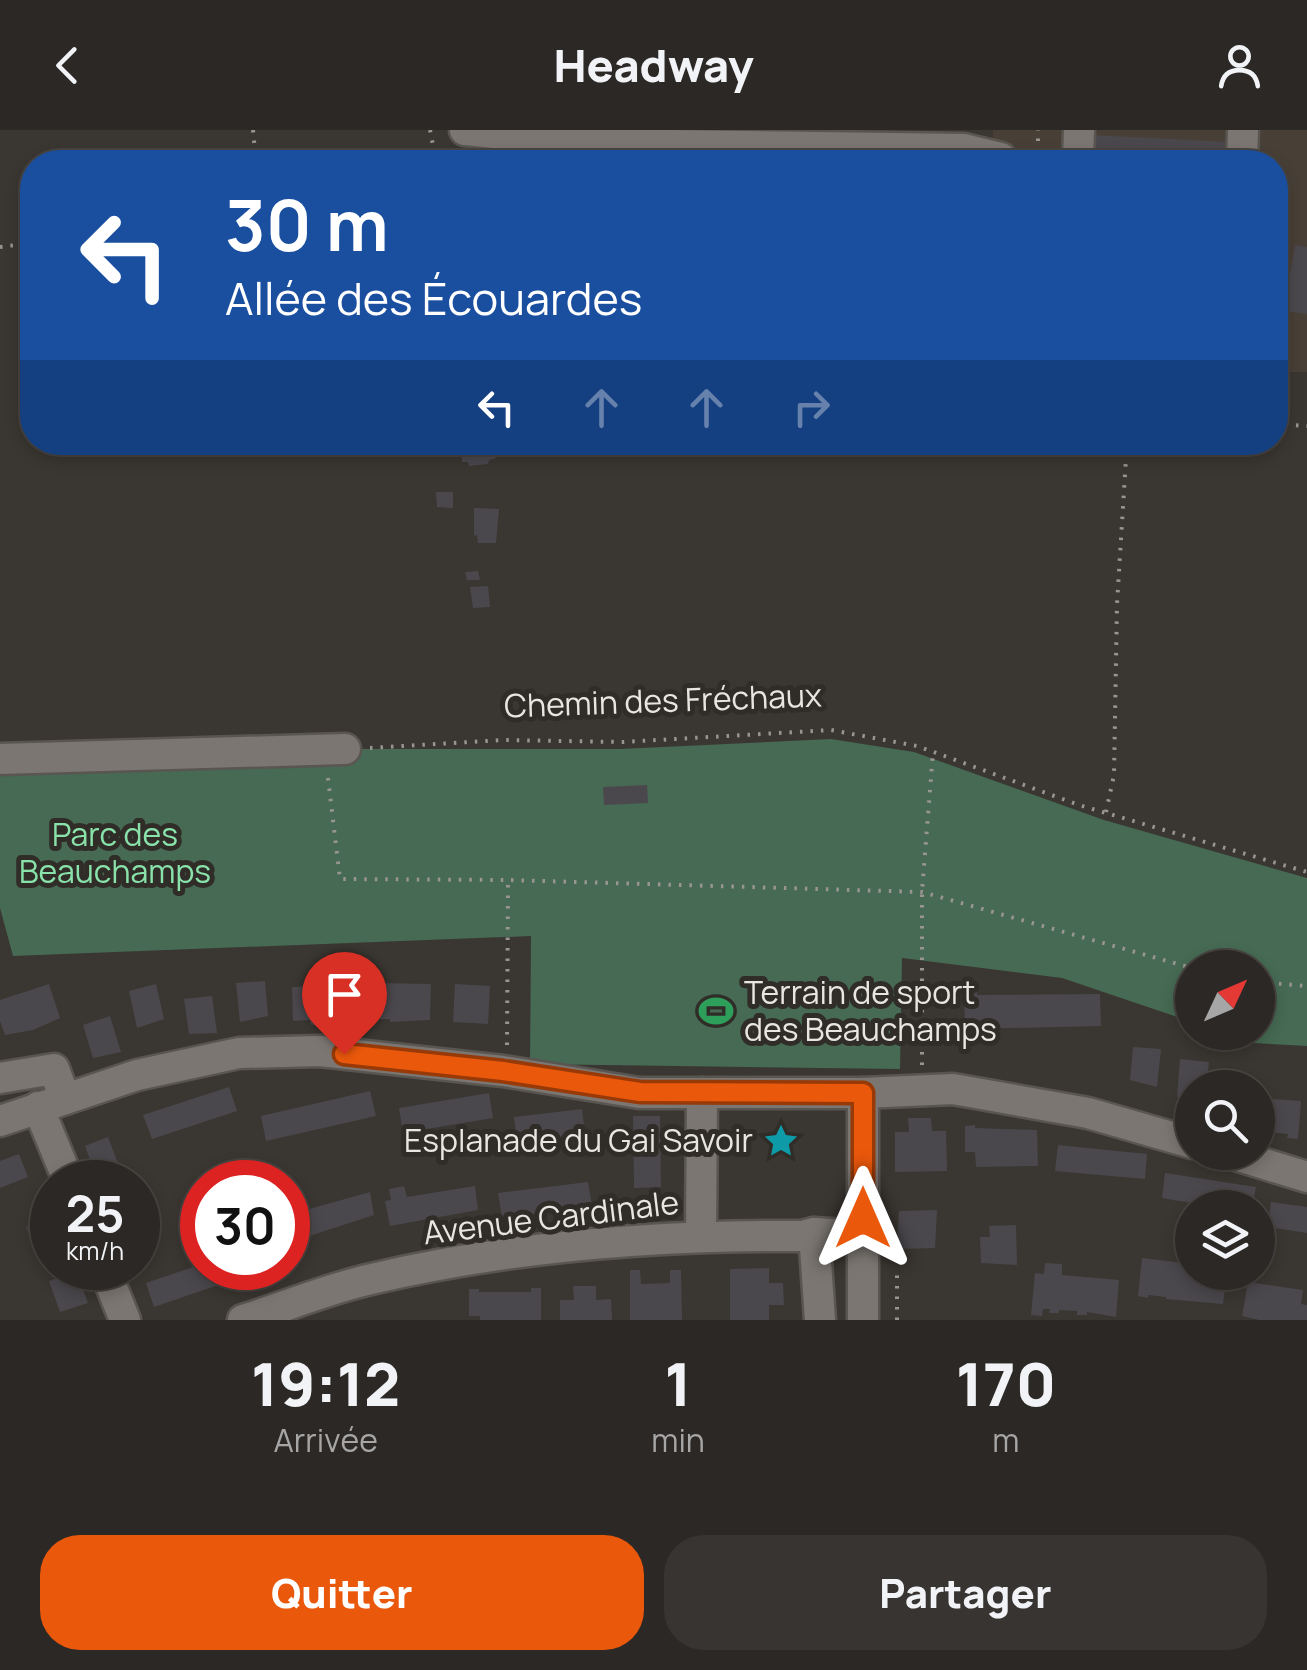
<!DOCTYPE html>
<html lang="fr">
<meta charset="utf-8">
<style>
body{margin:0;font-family:Manrope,sans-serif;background:#383432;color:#f1f3f6;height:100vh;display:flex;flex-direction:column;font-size:38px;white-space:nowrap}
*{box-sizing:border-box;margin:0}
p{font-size:32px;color:#a6a6a7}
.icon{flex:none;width:55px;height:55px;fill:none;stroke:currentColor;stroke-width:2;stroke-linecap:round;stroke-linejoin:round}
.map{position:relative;height:1190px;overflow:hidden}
.sheet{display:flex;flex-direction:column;background:#2c2825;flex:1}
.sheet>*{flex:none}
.top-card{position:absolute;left:20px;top:20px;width:1268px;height:305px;border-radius:40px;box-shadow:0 5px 15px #0003,0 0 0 2px #484442;background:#1a4fa0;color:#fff;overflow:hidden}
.needle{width:65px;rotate:46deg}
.fabs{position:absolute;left:1175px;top:820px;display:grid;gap:20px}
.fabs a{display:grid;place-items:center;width:100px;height:100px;border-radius:50%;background:#2c2825;box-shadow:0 5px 15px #0003,0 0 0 2px #484442;font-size:50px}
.speed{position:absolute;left:30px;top:1030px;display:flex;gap:20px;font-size:50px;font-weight:700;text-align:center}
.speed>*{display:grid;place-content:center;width:130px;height:130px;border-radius:50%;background:#2c2825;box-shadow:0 5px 15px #0003,0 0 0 2px #484442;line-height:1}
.speed small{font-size:25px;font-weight:400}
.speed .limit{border:15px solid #d22;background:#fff;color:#111}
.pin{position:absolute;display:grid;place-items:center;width:85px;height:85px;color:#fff;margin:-102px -42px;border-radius:50% 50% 50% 0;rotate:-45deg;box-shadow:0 0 10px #0007}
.pin .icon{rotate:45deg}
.me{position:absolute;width:110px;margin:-55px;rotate:0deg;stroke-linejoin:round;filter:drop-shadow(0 0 8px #0008)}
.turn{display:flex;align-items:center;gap:35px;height:210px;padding:0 40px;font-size:45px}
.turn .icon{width:130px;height:130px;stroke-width:2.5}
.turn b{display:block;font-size:70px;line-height:85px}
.lanes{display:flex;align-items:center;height:95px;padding:0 40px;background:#0003;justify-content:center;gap:50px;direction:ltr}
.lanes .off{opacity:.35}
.eta{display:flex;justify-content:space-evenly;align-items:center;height:170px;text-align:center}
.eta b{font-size:60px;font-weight:800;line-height:70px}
.button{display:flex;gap:20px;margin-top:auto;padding:20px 40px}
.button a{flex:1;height:115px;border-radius:40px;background:#ea580c;color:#fff;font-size:40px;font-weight:800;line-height:115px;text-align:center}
.button a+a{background:#383432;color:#f1f3f6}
header{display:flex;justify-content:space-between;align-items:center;height:130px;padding:0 40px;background:#2c2825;font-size:45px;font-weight:800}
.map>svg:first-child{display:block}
.built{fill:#483f36}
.green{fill:#466a53}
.building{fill:#4b484d}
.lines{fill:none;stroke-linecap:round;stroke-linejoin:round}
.minor-casing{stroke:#595551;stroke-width:35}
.path{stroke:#999591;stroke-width:4;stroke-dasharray:2.5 8;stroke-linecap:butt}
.minor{stroke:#7b7671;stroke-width:30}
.route-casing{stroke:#983908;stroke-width:25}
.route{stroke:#ea580c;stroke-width:18}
.labels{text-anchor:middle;stroke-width:10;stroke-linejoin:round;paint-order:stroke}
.street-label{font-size:32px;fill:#e8e5e2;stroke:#302c27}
.park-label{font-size:32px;fill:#88e2a9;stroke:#302c27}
.poi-label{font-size:32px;fill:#e8e5e2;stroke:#302c27;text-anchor:start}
</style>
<header><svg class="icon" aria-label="back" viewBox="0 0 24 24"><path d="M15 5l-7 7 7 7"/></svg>Headway<svg class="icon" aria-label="person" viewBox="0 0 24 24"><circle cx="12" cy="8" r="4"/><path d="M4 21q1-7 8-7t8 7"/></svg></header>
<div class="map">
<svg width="1307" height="1190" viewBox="0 0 1307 1190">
<rect width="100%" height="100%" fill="#3a3631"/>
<path class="built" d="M993,0H1307V242H1275V32H992Z"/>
<g class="green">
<path d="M486,24L575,32H483Z"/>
<path d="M831,609L914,622L1104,690L1307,748V916L1253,913L1223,903L1258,902V838H1192V892L1062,848L902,828L900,939L530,934L531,806L13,826L0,778V629L345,619H620Z"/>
</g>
<g class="building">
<path d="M1089,5L1231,12L1230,32H1088Z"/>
<path d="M1295,115L1307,117V184L1284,181Z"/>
<path d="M461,312H498L496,328L489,330L488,334L469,336L468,332H462Z"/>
<path d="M436,362H453V378L437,377Z"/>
<path d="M474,378L499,379L496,413H478L477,405L474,406Z"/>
<path d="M478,441L480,450H467L465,442Z"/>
<path d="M488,456L490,477L473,478L470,457Z"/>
<path d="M647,655L648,673L604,675L603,657Z"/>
<path d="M343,839H373V853L431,854L430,890L390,892V889H373V878L343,874Z"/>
<path d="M265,851L268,886L240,892L236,853Z"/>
<path d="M49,854L60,888L33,900L5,905L0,891V870Z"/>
<path d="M156,854L164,889L137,898L129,861Z"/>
<path d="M455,854L490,856L488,894L453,892Z"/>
<path d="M320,856L322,894L311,895L310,890L293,891L292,857Z"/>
<path d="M964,858H977V865L1100,864L1101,896L965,899Z"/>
<path d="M212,866L217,903L189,904L184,869Z"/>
<path d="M110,886L121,922L93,928L83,895Z"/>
<path d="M1133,917L1161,919L1157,957L1130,950Z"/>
<path d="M1180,929L1209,932L1206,958H1192V966L1186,968L1177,967Z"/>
<path d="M229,957L237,981L152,1009L143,985Z"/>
<path d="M370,961L376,986L266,1011L261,986Z"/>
<path d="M489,963L493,988L403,1003L399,978Z"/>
<path d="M1272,969L1301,971L1298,1009L1287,1008L1288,1004L1269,1002Z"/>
<path d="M582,979L585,1004L517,1012L514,987Z"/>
<path d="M633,986H660L661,1057L634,1058Z"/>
<path d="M908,988H931L932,1001H946L947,1041L895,1042V1002H909Z"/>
<path d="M975,995V998L1037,1000L1038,1036L976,1037L975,1022H965V996Z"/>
<path d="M108,1007L116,1028L125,1052H98L85,1016Z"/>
<path d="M1058,1015L1147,1024L1145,1049L1055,1041Z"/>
<path d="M19,1024L28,1047L0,1058V1031Z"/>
<path d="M1165,1043L1256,1057L1252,1078H1221L1162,1068Z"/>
<path d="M588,1052L592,1076L502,1088L498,1063Z"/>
<path d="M404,1056L407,1067L475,1056L478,1080L390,1096L385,1071L391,1070L389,1059Z"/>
<path d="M370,1062L374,1085L288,1113V1085Z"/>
<path d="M1271,1072L1307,1077V1103L1268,1097Z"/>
<path d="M937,1080L935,1118L897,1119L899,1081Z"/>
<path d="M52,1087V1123L38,1128L26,1097Z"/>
<path d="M138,1089L146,1113L138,1116Z"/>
<path d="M1016,1095L1017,1135L981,1133L980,1107H990L989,1096Z"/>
<path d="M1142,1128L1192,1134V1142H1227L1223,1174L1166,1169V1167L1148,1165V1168L1138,1166Z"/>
<path d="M1045,1133L1062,1134V1145L1119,1150L1116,1187L1087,1182V1185H1077V1181L1059,1180V1183H1049L1050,1179H1043L1042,1186L1031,1185L1035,1143L1044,1144Z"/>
<path d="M202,1134V1138H261L262,1140L154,1177L146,1153Z"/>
<path d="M769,1138V1153H783L784,1175H769V1190H730V1139Z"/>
<path d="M630,1140H640L641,1154L670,1153V1140H681L682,1190H630Z"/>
<path d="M76,1141L88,1173L60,1182L49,1151Z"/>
<path d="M1248,1152L1303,1160L1301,1174L1307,1175V1190H1259L1242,1186Z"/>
<path d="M573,1156H596V1170L611,1169L612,1190H560V1170H574Z"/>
<path d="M531,1158H541V1190H480V1186H469V1159H479V1162H531Z"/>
</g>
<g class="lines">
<g class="minor-casing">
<g id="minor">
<path d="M465,0L600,14L964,19L1001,28"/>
<path d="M1078,32L1079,0"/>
<path d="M1242,32L1243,0"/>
<path d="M0,629L345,619"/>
<path d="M0,948L54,939L65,969"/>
<path d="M38,977L69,1052"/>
<path d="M0,991L137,945L239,923L320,921L503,941L639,963H863L953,959L1088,983L1192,1013"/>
<path d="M1226,1022L1307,1047"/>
<path d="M814,1103L820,1190"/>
<path d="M701,1105L702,963"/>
<path d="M104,1138L125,1190"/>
<path d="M243,1190C284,1177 325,1160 367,1150C509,1116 657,1105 802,1106L814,1103L863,1106"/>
<path d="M863,1190V963"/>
</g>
</g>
<g class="path">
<path d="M253,0L256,32"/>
<path d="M430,0L435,25L450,32"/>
<path d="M1026,25L1038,23"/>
<path d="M1038,32V0"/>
<path d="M0,117L32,113"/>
<path d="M1275,294L1307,296"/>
<path d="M370,618L503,610L623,612L831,600L917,616L1079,675L1307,742"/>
<path d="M328,648L340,749L508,750"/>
<path d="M1106,682L1114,645L1117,474L1127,312"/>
<path d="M1258,852L1307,856"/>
<path d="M507,915L508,750L922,762L1192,838"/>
<path d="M922,935V762L933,622"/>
<path d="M897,1190V1145"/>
</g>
<use href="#minor" class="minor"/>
</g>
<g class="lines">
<g class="route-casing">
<path id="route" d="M344,924L503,941L640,962L863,963V1088"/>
</g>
<use href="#route" class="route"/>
</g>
<defs>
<g id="stadium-bare" transform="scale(2.7)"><path d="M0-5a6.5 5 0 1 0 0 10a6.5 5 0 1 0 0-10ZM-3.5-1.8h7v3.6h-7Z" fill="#2e9e5b" stroke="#302c27" stroke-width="2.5" paint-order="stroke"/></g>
<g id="sight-bare" transform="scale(2.7)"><path d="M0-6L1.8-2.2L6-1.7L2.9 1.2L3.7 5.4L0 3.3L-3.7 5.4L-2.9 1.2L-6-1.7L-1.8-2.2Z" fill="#0f9aa8" stroke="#302c27" stroke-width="2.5" paint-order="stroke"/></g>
</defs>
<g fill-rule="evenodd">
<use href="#stadium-bare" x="716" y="881"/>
<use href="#sight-bare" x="781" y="1011"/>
</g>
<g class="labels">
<g class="street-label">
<text transform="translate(663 571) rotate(-2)" y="11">Chemin des Fréchaux</text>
<text transform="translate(551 1088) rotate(-7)" y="11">Avenue Cardinale</text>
</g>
<g class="park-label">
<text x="115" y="716">Parc des<tspan x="115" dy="37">Beauchamps</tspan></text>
</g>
<g class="poi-label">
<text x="744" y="874">Terrain de sport<tspan x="744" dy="37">des Beauchamps</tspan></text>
<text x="753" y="1022" text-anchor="end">Esplanade du Gai Savoir</text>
</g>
</g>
</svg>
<div class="fabs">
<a><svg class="needle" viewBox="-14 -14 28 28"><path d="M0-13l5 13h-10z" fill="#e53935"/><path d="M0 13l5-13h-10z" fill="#a6a6a7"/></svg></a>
<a><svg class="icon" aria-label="search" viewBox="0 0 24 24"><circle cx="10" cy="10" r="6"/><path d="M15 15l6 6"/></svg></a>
<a><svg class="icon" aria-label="layers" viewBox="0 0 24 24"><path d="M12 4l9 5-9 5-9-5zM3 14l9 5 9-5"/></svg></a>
</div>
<div class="speed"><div>25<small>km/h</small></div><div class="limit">30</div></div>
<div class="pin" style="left:344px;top:924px;background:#d93025"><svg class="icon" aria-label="arrive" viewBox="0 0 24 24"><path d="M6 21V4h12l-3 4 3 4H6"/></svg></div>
<svg class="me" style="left:863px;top:1088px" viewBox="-20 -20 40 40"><path d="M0-17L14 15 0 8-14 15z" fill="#ea580c" stroke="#fff" stroke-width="4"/></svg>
<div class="top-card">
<div class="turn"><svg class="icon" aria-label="left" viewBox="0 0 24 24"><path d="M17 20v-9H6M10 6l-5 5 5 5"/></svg><div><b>30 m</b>Allée des Écouardes</div></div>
<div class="lanes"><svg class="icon" aria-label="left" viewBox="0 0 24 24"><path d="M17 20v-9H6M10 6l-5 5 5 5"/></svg><svg class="icon off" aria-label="ahead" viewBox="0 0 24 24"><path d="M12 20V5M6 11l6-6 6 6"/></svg><svg class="icon off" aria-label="ahead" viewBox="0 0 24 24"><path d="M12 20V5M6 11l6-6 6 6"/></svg><svg class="icon off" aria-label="right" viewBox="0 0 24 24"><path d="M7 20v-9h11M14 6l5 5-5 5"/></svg></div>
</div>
</div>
<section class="sheet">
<div class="eta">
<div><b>19:12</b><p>Arrivée</p></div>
<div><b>1</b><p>min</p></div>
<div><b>170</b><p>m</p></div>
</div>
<div class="button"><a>Quitter</a><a>Partager</a></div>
</section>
